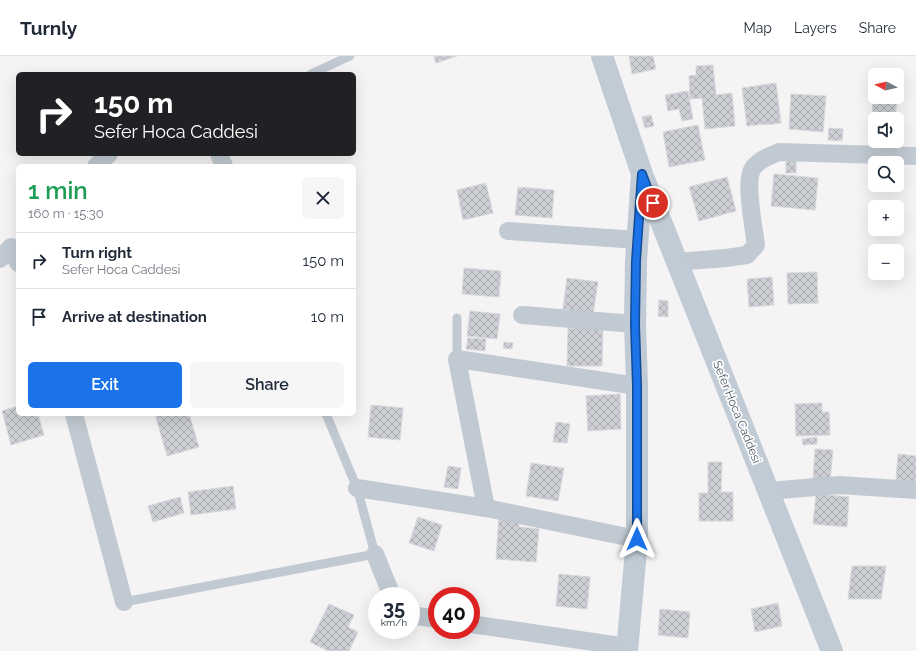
<!DOCTYPE html>
<meta charset="utf-8">
<style>
body{margin:0;font-family:Raleway,sans-serif;background:#f6f6f7;color:#1f2937;height:100vh;display:flex;flex-direction:column;font-size:15px;white-space:nowrap}
*{box-sizing:border-box;margin:0}
p{font-size:13px;color:#747a83}
.icon{flex:none;width:22px;height:22px;fill:none;stroke:currentColor;stroke-width:2;stroke-linecap:round;stroke-linejoin:round}
.map{position:relative;flex:1;overflow:hidden}
.side{position:absolute;left:16px;top:108px;width:340px;height:252px;display:flex;flex-direction:column;background:#fff;border-radius:6px;box-shadow:0 4px 16px #0002}
.side>*{flex:none}
.top-card{position:absolute;left:16px;top:16px;width:340px;height:84px;border-radius:6px;box-shadow:0 4px 16px #0002;background:#202124;color:#fff;overflow:hidden}
.needle{width:26px;rotate:277deg}
.buttons{position:absolute;left:868px;top:12px;display:grid;gap:8px}
.buttons a{display:grid;place-items:center;width:36px;height:36px;border-radius:6px;background:#fff;box-shadow:0 4px 16px #0002;font-size:20px}
.speed{position:absolute;left:368px;top:531px;display:flex;gap:8px;font-size:20px;font-weight:700;text-align:center}
.speed>*{display:grid;place-content:center;width:52px;height:52px;border-radius:50%;background:#fff;box-shadow:0 4px 16px #0002;line-height:1}
.speed small{font-size:10px;font-weight:400}
.speed .limit{border:6px solid #d22;background:#fff;color:#111}
.pin{position:absolute;display:grid;place-items:center;width:34px;height:34px;color:#fff;margin:-17px;border:2px solid #fff;border-radius:50%;box-shadow:0 1px 4px #0007}
.me{position:absolute;width:44px;margin:-22px;rotate:0deg;stroke-linejoin:round;filter:drop-shadow(0 0 3px #0008)}
.turn{display:flex;align-items:center;gap:14px;height:84px;padding:0 12px;font-size:18px}
.turn .icon{width:52px;height:52px;stroke-width:2.5}
.turn b{display:block;font-size:28px;line-height:34px}
.round{display:grid;place-items:center;flex:none;width:42px;height:42px;border-radius:6px;background:#f6f6f7}
.headline{display:flex;align-items:center;justify-content:space-between;height:68px;padding:0 12px}
h1{font-size:24px;font-weight:600;line-height:30px;color:#1e9e55}
.button{display:flex;gap:8px;margin-top:auto;padding:8px 12px}
.button a{flex:1;height:46px;border-radius:6px;background:#1a73e8;color:#fff;font-size:16px;font-weight:600;line-height:46px;text-align:center}
.button a+a{background:#f6f6f7;color:#1f2937}
ul{padding:0;list-style:none}
li{display:flex;align-items:center;gap:12px;height:56px;padding:0 12px;border-top:1px solid #e0e1e3}
li div{flex:1}
li b{display:block;font-size:15px}
li em{font-style:normal}
header{display:flex;align-items:center;gap:24px;box-sizing:border-box;height:56px;padding:0 20px;background:#fff;border-bottom:1px solid #e0e1e3}
header strong{font-size:19px}
nav{display:flex;gap:22px;margin-inline-start:auto;font-size:14px}
.map>svg:first-child{display:block}
.building{fill:url(#building-cross-hatch);stroke:#d7d9de}
.lines{fill:none;stroke-linecap:round;stroke-linejoin:round}
.lane{stroke:#c1cad2;stroke-width:9}
.street{stroke:#c1cad2;stroke-width:18}
.secondary{stroke:#c1cbd6;stroke-width:22}
.route-casing{stroke:#114b97;stroke-width:10}
.route{stroke:#1a73e8;stroke-width:7}
.labels{text-anchor:middle;stroke-width:3.5;stroke-linejoin:round;paint-order:stroke}
.street-label{font-size:12px;fill:#4a5661;stroke:#fff}
</style>
<header>
<strong>Turnly</strong>
<nav><a>Map</a><a>Layers</a><a>Share</a></nav>
</header>
<div class="map">
<svg width="916" height="595" viewBox="0 0 916 595">
<defs>
<pattern id="building-cross-hatch" width="8" height="8" patternUnits="userSpaceOnUse"><rect width="8" height="8" fill="#cdcfd5"/><path d="M0 0l8 8M0 8l8-8" fill="none" stroke="#a8abb0"/></pattern>
</defs>
<rect width="100%" height="100%" fill="#f5f3f3"/>
<g class="building">
<path d="M434,0H457L436,7Z"/>
<path d="M629,0H653L656,13L632,18Z"/>
<path d="M713,9L716,39L732,37L735,70L705,73L702,42L690,43L689,20L696,19V10Z"/>
<path d="M776,27L781,67L765,69V68L747,70L742,32Z"/>
<path d="M688,35L693,63L682,65L679,53L668,55L665,39Z"/>
<path d="M873,36H875V41H897L895,63H875V68H872Z"/>
<path d="M791,38L826,40L823,76L789,73Z"/>
<path d="M651,59L654,70L645,72L642,61Z"/>
<path d="M698,69L705,104L669,111L663,76Z"/>
<path d="M829,72L843,73L842,85L828,84Z"/>
<rect x="786" y="102" width="10" height="15"/>
<path d="M774,118L818,122L815,154L771,150Z"/>
<path d="M727,121L736,155L699,165L689,131Z"/>
<path d="M486,127L493,157L463,164L457,134Z"/>
<path d="M518,131L554,134L552,162L515,159Z"/>
<path d="M464,212L501,215L499,241L462,238Z"/>
<path d="M817,216L818,247L788,248L787,217Z"/>
<path d="M772,221L774,249L749,251L747,223Z"/>
<path d="M567,222L598,226L593,258L563,253Z"/>
<path d="M659,244L668,245V261L658,260Z"/>
<path d="M470,255L500,258L497,283L467,280Z"/>
<path d="M568,272H603L602,310H567Z"/>
<path d="M468,282L486,283L485,295L466,293Z"/>
<path d="M504,286L513,287L512,293L503,292Z"/>
<path d="M620,338L621,373L588,375L586,340Z"/>
<path d="M822,347V356H829L830,379L796,380L795,348Z"/>
<path d="M371,349L403,352L400,384L368,381Z"/>
<path d="M18,350V358H38L44,379L11,389L2,355Z"/>
<path d="M155,358H189L199,391L167,400Z"/>
<path d="M556,366L570,368L567,387L553,386Z"/>
<path d="M817,381V388L803,389L802,383Z"/>
<path d="M815,393L833,394L830,426L813,424Z"/>
<path d="M898,398L916,400V426L896,424Z"/>
<path d="M708,406H722L721,436H733V465H699V437H708Z"/>
<path d="M531,407L564,412L558,445L526,440Z"/>
<path d="M448,410L461,412L458,433L444,431Z"/>
<path d="M233,430L236,453L191,459L188,436Z"/>
<path d="M816,438L849,441L847,471L813,468Z"/>
<path d="M180,441L184,457L153,466L148,450Z"/>
<path d="M499,459L519,461V471L539,473L536,506L496,503Z"/>
<path d="M418,461L442,469L434,495L409,487Z"/>
<path d="M852,510H886L881,543H848Z"/>
<path d="M559,518L590,521L587,553L556,550Z"/>
<path d="M778,547L782,570L755,576L751,553Z"/>
<path d="M329,548L354,559L348,571L358,576L349,595H328L310,586Z"/>
<path d="M660,553L690,556L688,582L658,579Z"/>
</g>
<g class="lines">
<g class="lane">
<path d="M311,18L350,0"/>
<path d="M457,303V262"/>
<path d="M124,546L375,498L357,432L326,358"/>
</g>
<g class="street">
<path d="M219,98L224,110"/>
<path d="M96,110L109,98"/>
<path d="M508,175L637,184"/>
<path d="M0,203L11,191L18,207"/>
<path d="M677,206L726,202L747,199L756,189C754,172 744,125 753,112C759,104 769,100 779,96L916,100"/>
<path d="M522,259L635,268"/>
<path d="M74,358L124,546"/>
<path d="M357,432L486,452L637,483"/>
<path d="M769,435L839,429L916,434"/>
<path d="M486,452L457,303L637,330"/>
<path d="M375,498L392,540"/>
<path d="M411,559L437,563"/>
<path d="M471,568L627,591"/>
</g>
<g class="secondary">
<path d="M602,0L642,118L636,205L635,268L637,330V483L627,595"/>
<path d="M644,123L832,595"/>
</g>
</g>
<g class="lines">
<g class="route-casing">
<path id="route" d="M637,483V330L635,268L636,205L642,118L653,147"/>
</g>
<use href="#route" class="route"/>
</g>
<g class="labels">
<g class="street-label">
<text transform="translate(737 356) rotate(68)" y="4">Sefer Hoca Caddesi</text>
</g>
</g>
</svg>
<div class="buttons">
<a><svg class="needle" viewBox="-14 -14 28 28"><path d="M0-13l5 13h-10z" fill="#e53935"/><path d="M0 13l5-13h-10z" fill="#747a83"/></svg></a>
<a><svg class="icon" aria-label="sound" viewBox="0 0 24 24"><path d="M4 9h4l5-4v14l-5-4H4zM17 9q2 3 0 6"/></svg></a>
<a><svg class="icon" aria-label="search" viewBox="0 0 24 24"><circle cx="10" cy="10" r="6"/><path d="M15 15l6 6"/></svg></a>
<a>+</a>
<a>−</a>
</div>
<div class="speed"><div>35<small>km/h</small></div><div class="limit">40</div></div>
<div class="pin" style="left:653px;top:147px;background:#d93025"><svg class="icon" aria-label="arrive" viewBox="0 0 24 24"><path d="M6 21V4h12l-3 4 3 4H6"/></svg></div>
<svg class="me" style="left:637px;top:483px" viewBox="-20 -20 40 40"><path d="M0-17L14 15 0 8-14 15z" fill="#1a73e8" stroke="#fff" stroke-width="4"/></svg>
<div class="top-card">
<div class="turn"><svg class="icon" aria-label="right" viewBox="0 0 24 24"><path d="M7 20v-9h11M14 6l5 5-5 5"/></svg><div><b>150 m</b>Sefer Hoca Caddesi</div></div>
</div>
<section class="side">
<div class="headline"><div><h1>1 min</h1><p>160 m · 15:30</p></div><a class="round"><svg class="icon" aria-label="close" viewBox="0 0 24 24"><path d="M6 6l12 12M18 6L6 18"/></svg></a></div>
<ul>
<li><svg class="icon" aria-label="right" viewBox="0 0 24 24"><path d="M7 20v-9h11M14 6l5 5-5 5"/></svg><div><b>Turn right</b><p>Sefer Hoca Caddesi</p></div><em>150 m</em></li>
<li><svg class="icon" aria-label="arrive" viewBox="0 0 24 24"><path d="M6 21V4h12l-3 4 3 4H6"/></svg><div><b>Arrive at destination</b></div><em>10 m</em></li>
</ul>
<div class="button"><a>Exit</a><a>Share</a></div>
</section>
</div>
